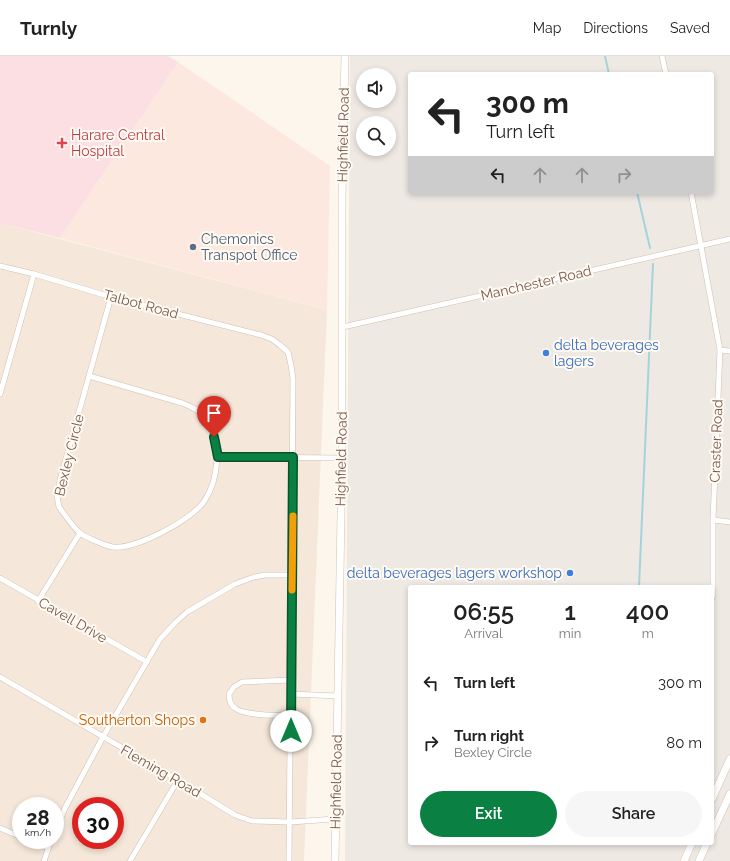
<!DOCTYPE html>
<style>
body{margin:0;font-family:Raleway,sans-serif;background:#f6f6f6;color:#222;height:100vh;display:flex;flex-direction:column;font-size:15px;white-space:nowrap}
*{box-sizing:border-box;margin:0}
p{font-size:13px;color:#767676}
.icon{flex:none;width:22px;height:22px;fill:none;stroke:currentColor;stroke-width:2;stroke-linecap:round;stroke-linejoin:round}
.map{position:relative;flex:1;overflow:hidden}
.sheet{position:absolute;left:408px;top:529px;width:306px;height:260px;display:flex;flex-direction:column;background:#fff;border-radius:4px;box-shadow:0 2px 6px #0003}
.sheet>*{flex:none}
.banner{position:absolute;left:408px;top:16px;width:306px;height:122px;border-radius:4px;box-shadow:0 2px 6px #0003;background:#fff;color:#222;overflow:hidden}
.tools{position:absolute;left:356px;top:12px;display:grid;gap:8px}
.tools a{display:grid;place-items:center;width:40px;height:40px;border-radius:50%;background:#fff;box-shadow:0 2px 6px #0003;font-size:20px}
.speed{position:absolute;left:12px;top:741px;display:flex;gap:8px;font-size:20px;font-weight:700;text-align:center}
.speed>*{display:grid;place-content:center;width:52px;height:52px;border-radius:50%;background:#fff;box-shadow:0 2px 6px #0003;line-height:1}
.speed small{font-size:10px;font-weight:400}
.speed .limit{border:6px solid #d22;background:#fff;color:#111}
.pin{position:absolute;display:grid;place-items:center;width:34px;height:34px;color:#fff;margin:-41px -17px;border-radius:50% 50% 50% 0;rotate:-45deg;box-shadow:0 0 4px #0007}
.pin .icon{rotate:45deg}
.me{position:absolute;width:44px;margin:-22px;rotate:0deg;stroke-linejoin:round;filter:drop-shadow(0 0 3px #0008)}
.turn{display:flex;align-items:center;gap:14px;height:84px;padding:0 12px;font-size:18px}
.turn .icon{width:52px;height:52px;stroke-width:2.5}
.turn b{display:block;font-size:28px;line-height:34px}
.lanes{display:flex;align-items:center;height:38px;padding:0 12px;background:#0003;justify-content:center;gap:20px;direction:ltr}
.lanes .off{opacity:.35}
.eta{display:flex;justify-content:space-evenly;align-items:center;height:68px;text-align:center}
.eta b{font-size:24px;font-weight:600;line-height:28px}
.action{display:flex;gap:8px;margin-top:auto;padding:8px 12px}
.action a{flex:1;height:46px;border-radius:24px;background:#0b8043;color:#fff;font-size:16px;font-weight:600;line-height:46px;text-align:center}
.action a+a{background:#f6f6f6;color:#222}
ul{padding:0;list-style:none}
li{display:flex;align-items:center;gap:12px;height:60px;padding:0 12px}
li div{flex:1}
li b{display:block;font-size:15px}
li em{font-style:normal}
header{display:flex;align-items:center;gap:24px;box-sizing:border-box;height:56px;padding:0 20px;background:#fff;border-bottom:1px solid #e0e0e0}
header strong{font-size:19px}
nav{display:flex;gap:22px;margin-inline-start:auto;font-size:14px}
.map>svg:first-child{display:block}
.residential{fill:#f5e8da;fill-rule:evenodd}
.commercial{fill:#fde8e0}
.industrial{fill:#efe9e4;fill-rule:evenodd}
.medical{fill:#fbdfe3}
.lines{fill:none;stroke-linecap:round;stroke-linejoin:round}
.stream{stroke:#a5d3da;stroke-width:2}
.street-casing{stroke:#d1beb0;stroke-width:6}
.secondary-casing{stroke:#d6c0b0;stroke-width:8}
.street{stroke:#fff;stroke-width:5}
.secondary{stroke:#fff;stroke-width:7}
.route-casing{stroke:#07532c;stroke-width:10}
.route{stroke:#0b8043;stroke-width:7}
.slow{stroke:#f59e0b;stroke-width:7}
.health-dot{fill:#e0444e;stroke:#fffaf3;stroke-width:1.5}
.service-dot{fill:#5c6f8a;stroke:#fffaf3;stroke-width:1.5}
.shop-dot{fill:#3f7fe0;stroke:#fffaf3;stroke-width:1.5}
.food-dot{fill:#e8710a;stroke:#fffaf3;stroke-width:1.5}
.labels{text-anchor:middle;stroke-width:4;stroke-linejoin:round;paint-order:stroke}
.health-label{font-size:14px;fill:#be3a42;stroke:#fffaf3;text-anchor:start}
.street-label{font-size:14px;fill:#7a5c4d;stroke:#fffaf3}
.service-label{font-size:14px;fill:#4e5e75;stroke:#fffaf3;text-anchor:start}
.shop-label{font-size:14px;fill:#366cbe;stroke:#fffaf3;text-anchor:start}
.food-label{font-size:14px;fill:#c56008;stroke:#fffaf3;text-anchor:end}
</style>
<header>
<strong>Turnly</strong>
<nav><a>Map</a><a>Directions</a><a>Saved</a></nav>
</header>
<div class="map">
<svg width="730" height="805" viewBox="0 0 730 805">
<rect width="100%" height="100%" fill="#fdf6ec"/>
<path class="residential" d="M0,167L327,254L304,805H0ZM21,750H55V784H21ZM81,750H115V784H81Z"/>
<path class="commercial" d="M178,6L330,110L327,254L60,182Z"/>
<path class="industrial" d="M350,0H730V805H345ZM410,18H712V136H410ZM363,19H389V45H363ZM363,67H389V93H363ZM410,531H712V787H410Z"/>
<path class="medical" d="M0,0H168L178,6L60,182L0,167Z"/>
<g class="lines">
<g class="stream">
<path d="M605,0L609,18"/>
<path d="M637,136L650,192"/>
<path d="M639,531L653,208"/>
</g>
<g class="street-casing">
<g id="street">
<path d="M662,0L666,18"/>
<path d="M691,136L720,294L713,464V540"/>
<path d="M0,210L34,218L111,241L261,279L272,283L280,289L288,296L291,309L293,323L289,805"/>
<path d="M343,271L730,183"/>
<path d="M720,294L730,295"/>
<path d="M89,320L182,347C192,351 201,355 207,363C223,384 218,424 205,444C194,463 135,494 113,491C106,490 85,481 80,477C72,470 65,459 59,451L57,440L60,424L111,241"/>
<path d="M0,338L34,218"/>
<path d="M218,401L342,402"/>
<path d="M713,464L730,466"/>
<path d="M0,522L147,606"/>
<path d="M38,545L80,477"/>
<path d="M0,621L178,724L235,759L252,765L290,766L335,763"/>
<path d="M291,638L338,640"/>
<path d="M291,660C277,659 244,660 235,652C230,649 229,644 229,638L234,631L242,626L291,624"/>
<path d="M0,772L21,781"/>
<path d="M55,776L65,752L103,681L160,583L176,566L187,556L235,528L254,521L265,519H292"/>
<path d="M28,784L48,792"/>
<path d="M44,805L51,784"/>
<path d="M130,805L178,724"/>
</g>
</g>
<g class="secondary-casing">
<g id="secondary">
<path d="M712,743L730,703"/>
<path d="M712,777L730,738"/>
<path d="M335,805L342,402V140L345,0"/>
<path d="M684,805L692,787"/>
<path d="M699,805L707,787"/>
</g>
</g>
<use href="#street" class="street"/>
<use href="#secondary" class="secondary"/>
</g>
<g class="lines">
<g class="route-casing">
<path id="route" d="M214,381L218,401H293L291,675"/>
</g>
<use href="#route" class="route"/>
<path class="slow" d="M292,534L293,460"/>
</g>
<path class="health-dot" d="M60 81h4v4h4v4h-4v4h-4v-4h-4v-4h4z"/>
<circle class="service-dot" cx="193" cy="191" r="4"/>
<g class="shop-dot">
<circle cx="546" cy="297" r="4"/>
<circle cx="570" cy="517" r="4"/>
</g>
<circle class="food-dot" cx="203" cy="664" r="4"/>
<g class="labels">
<g class="health-label">
<text x="71" y="84">Harare Central<tspan x="71" dy="16">Hospital</tspan></text>
</g>
<g class="street-label">
<text transform="translate(343 79) rotate(-89)" y="5">Highfield Road</text>
<text transform="translate(536 227) rotate(-13)" y="5">Manchester Road</text>
<text transform="translate(141 248) rotate(15)" y="5">Talbot Road</text>
<text transform="translate(716 385) rotate(-88)" y="5">Craster Road</text>
<text transform="translate(69 399) rotate(-76)" y="5">Bexley Circle</text>
<text transform="translate(341 403) rotate(-89)" y="5">Highfield Road</text>
<text transform="translate(73 564) rotate(30)" y="5">Cavell Drive</text>
<text transform="translate(161 715) rotate(30)" y="5">Fleming Road</text>
<text transform="translate(336 726) rotate(-89)" y="5">Highfield Road</text>
</g>
<g class="service-label">
<text x="201" y="188">Chemonics<tspan x="201" dy="16">Transpot Office</tspan></text>
</g>
<g class="shop-label">
<text x="554" y="294">delta beverages<tspan x="554" dy="16">lagers</tspan></text>
<text x="562" y="522" text-anchor="end">delta beverages lagers workshop</text>
</g>
<g class="food-label">
<text x="195" y="669">Southerton Shops</text>
</g>
</g>
</svg>
<div class="tools">
<a><svg class="icon" aria-label="sound" viewBox="0 0 24 24"><path d="M4 9h4l5-4v14l-5-4H4zM17 9q2 3 0 6"/></svg></a>
<a><svg class="icon" aria-label="search" viewBox="0 0 24 24"><circle cx="10" cy="10" r="6"/><path d="M15 15l6 6"/></svg></a>
</div>
<div class="speed"><div>28<small>km/h</small></div><div class="limit">30</div></div>
<div class="pin" style="left:214px;top:381px;background:#d93025"><svg class="icon" aria-label="arrive" viewBox="0 0 24 24"><path d="M6 21V4h12l-3 4 3 4H6"/></svg></div>
<svg class="me" style="left:291px;top:675px" viewBox="-20 -20 40 40"><circle r="19" fill="#fff"/><path d="M0-13L10 11 0 6-10 11z" fill="#0b8043"/></svg>
<div class="banner">
<div class="turn"><svg class="icon" aria-label="left" viewBox="0 0 24 24"><path d="M17 20v-9H6M10 6l-5 5 5 5"/></svg><div><b>300 m</b>Turn left</div></div>
<div class="lanes"><svg class="icon" aria-label="left" viewBox="0 0 24 24"><path d="M17 20v-9H6M10 6l-5 5 5 5"/></svg><svg class="icon off" aria-label="ahead" viewBox="0 0 24 24"><path d="M12 20V5M6 11l6-6 6 6"/></svg><svg class="icon off" aria-label="ahead" viewBox="0 0 24 24"><path d="M12 20V5M6 11l6-6 6 6"/></svg><svg class="icon off" aria-label="right" viewBox="0 0 24 24"><path d="M7 20v-9h11M14 6l5 5-5 5"/></svg></div>
</div>
<section class="sheet">
<div class="eta">
<div><b>06:55</b><p>Arrival</p></div>
<div><b>1</b><p>min</p></div>
<div><b>400</b><p>m</p></div>
</div>
<ul>
<li><svg class="icon" aria-label="left" viewBox="0 0 24 24"><path d="M17 20v-9H6M10 6l-5 5 5 5"/></svg><div><b>Turn left</b></div><em>300 m</em></li>
<li><svg class="icon" aria-label="right" viewBox="0 0 24 24"><path d="M7 20v-9h11M14 6l5 5-5 5"/></svg><div><b>Turn right</b><p>Bexley Circle</p></div><em>80 m</em></li>
</ul>
<div class="action"><a>Exit</a><a>Share</a></div>
</section>
</div>
